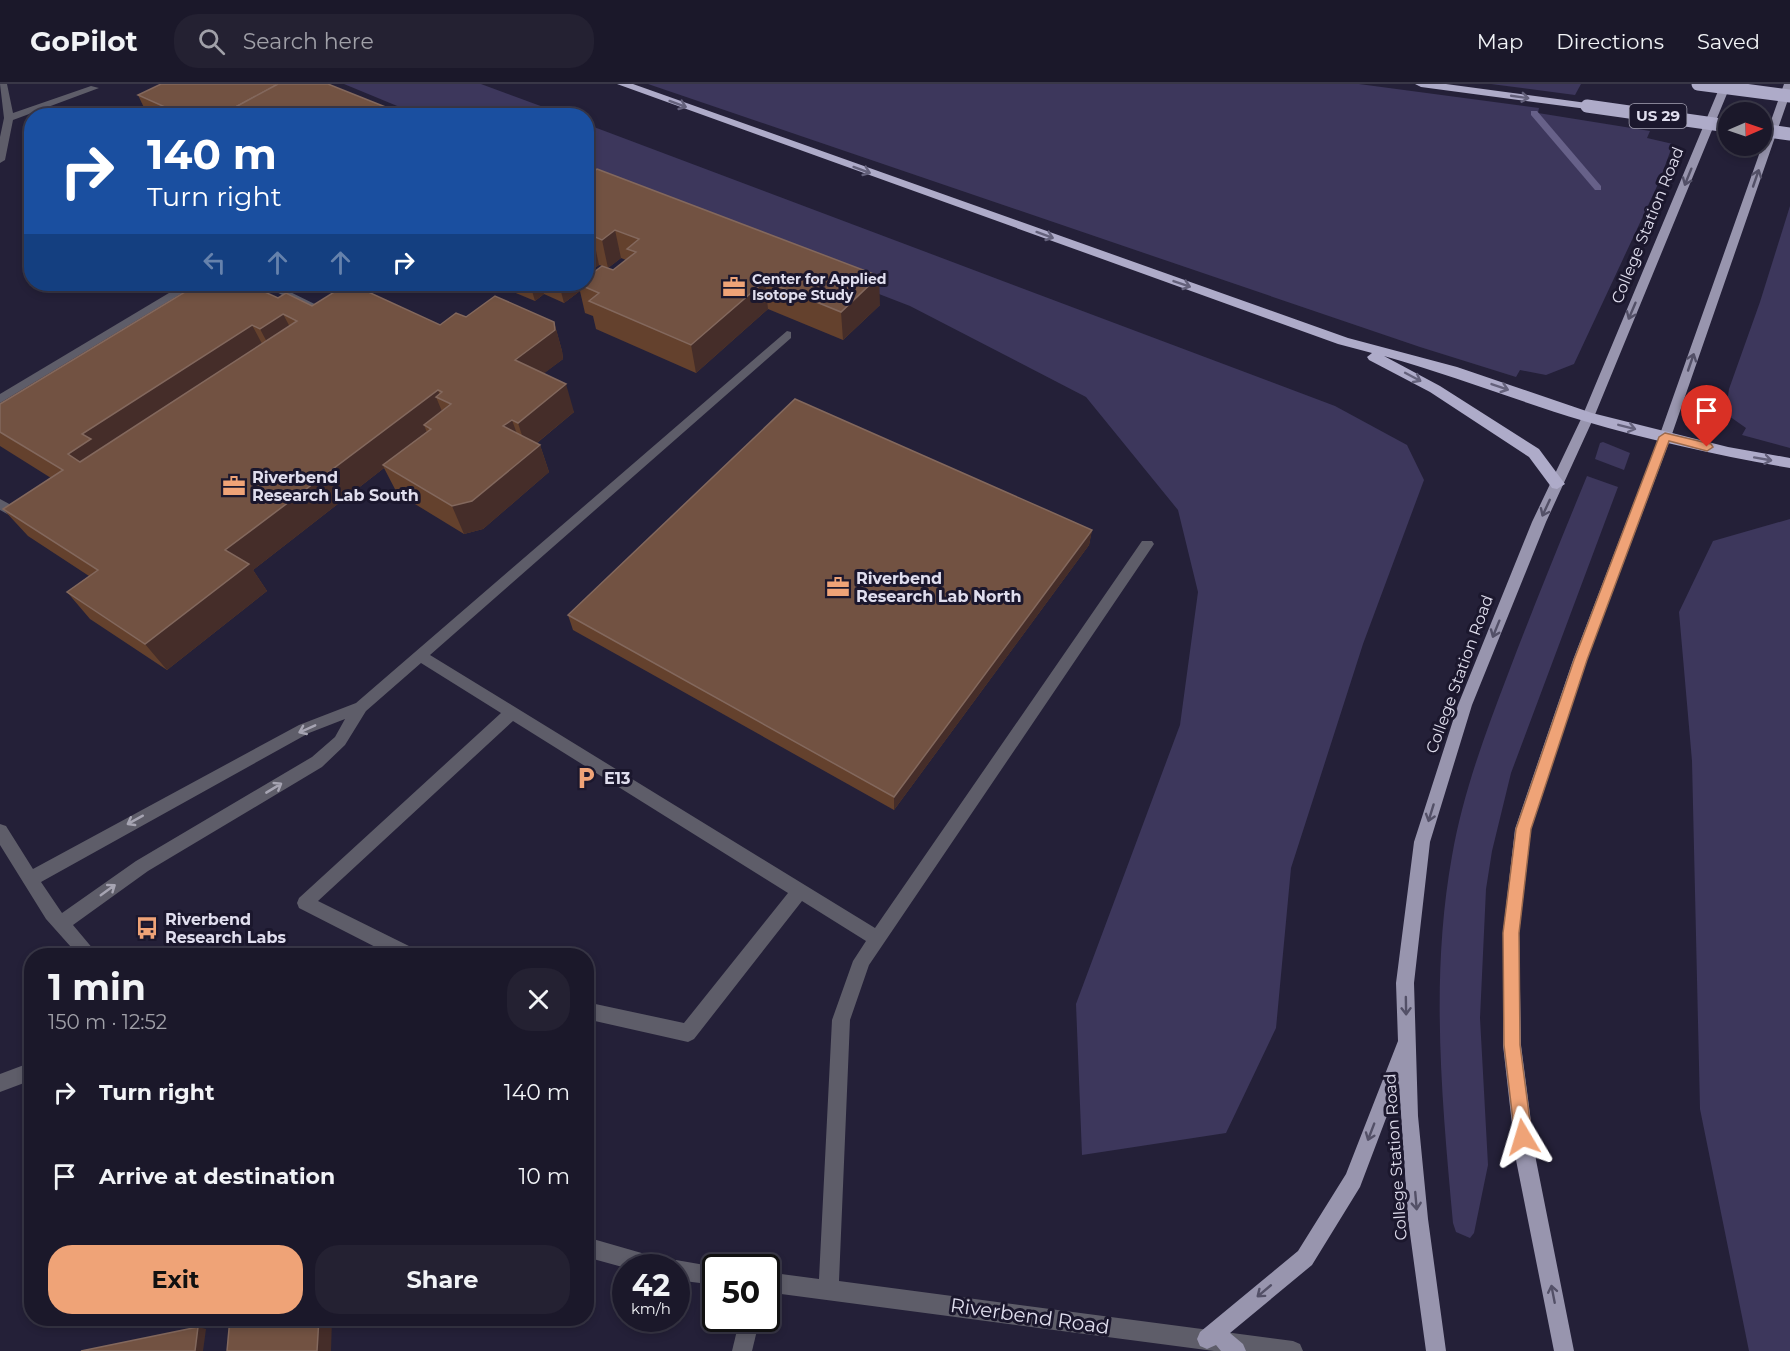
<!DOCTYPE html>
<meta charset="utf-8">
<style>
body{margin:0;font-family:Montserrat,sans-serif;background:#242132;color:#f1f3f6;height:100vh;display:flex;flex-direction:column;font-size:22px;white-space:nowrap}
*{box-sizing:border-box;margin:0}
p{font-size:20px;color:#a0a0a8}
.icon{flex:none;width:33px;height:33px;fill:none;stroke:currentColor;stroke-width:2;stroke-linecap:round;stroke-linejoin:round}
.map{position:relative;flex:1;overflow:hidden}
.sheet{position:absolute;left:24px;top:864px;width:570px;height:378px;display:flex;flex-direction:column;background:#1b182a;border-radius:24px;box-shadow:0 3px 9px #0003,0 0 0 2px #393747}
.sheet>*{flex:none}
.banner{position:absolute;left:24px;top:24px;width:570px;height:183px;border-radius:24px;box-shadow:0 3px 9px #0003,0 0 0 2px #393747;background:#1a4fa0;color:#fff;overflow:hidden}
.needle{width:39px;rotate:88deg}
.fabs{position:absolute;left:1718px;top:18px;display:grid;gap:12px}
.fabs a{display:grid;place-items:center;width:54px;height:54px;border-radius:50%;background:#1b182a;box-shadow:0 3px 9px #0003,0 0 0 2px #393747;font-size:30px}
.speed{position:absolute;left:612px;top:1170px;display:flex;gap:12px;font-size:30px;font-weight:700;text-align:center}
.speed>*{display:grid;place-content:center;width:78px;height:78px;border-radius:50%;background:#1b182a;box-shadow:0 3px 9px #0003,0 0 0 2px #393747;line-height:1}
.speed small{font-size:15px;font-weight:400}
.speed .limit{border:3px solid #111;border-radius:9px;background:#fff;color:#111}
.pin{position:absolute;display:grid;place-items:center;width:51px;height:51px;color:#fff;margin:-62px -26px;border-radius:50% 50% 50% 0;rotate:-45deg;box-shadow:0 0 6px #0007}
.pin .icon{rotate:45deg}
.me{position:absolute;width:66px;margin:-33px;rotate:353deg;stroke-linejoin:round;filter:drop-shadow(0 0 4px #0008)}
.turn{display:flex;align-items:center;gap:21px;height:126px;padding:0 24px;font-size:27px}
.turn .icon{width:78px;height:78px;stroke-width:2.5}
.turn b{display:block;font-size:42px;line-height:51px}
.lanes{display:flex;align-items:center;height:57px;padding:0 24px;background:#0003;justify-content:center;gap:30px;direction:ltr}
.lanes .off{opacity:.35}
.round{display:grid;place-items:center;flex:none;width:63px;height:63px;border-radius:24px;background:#242132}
.headline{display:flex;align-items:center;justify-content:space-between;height:102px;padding:0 24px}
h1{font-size:36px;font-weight:700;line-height:45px}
.button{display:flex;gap:12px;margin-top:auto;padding:12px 24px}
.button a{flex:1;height:69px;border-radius:24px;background:#efa377;color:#111;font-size:24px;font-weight:700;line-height:69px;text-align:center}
.button a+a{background:#242132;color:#f1f3f6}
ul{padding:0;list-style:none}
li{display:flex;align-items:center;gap:18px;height:84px;padding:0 24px}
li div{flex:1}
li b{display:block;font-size:22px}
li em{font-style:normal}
header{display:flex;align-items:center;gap:36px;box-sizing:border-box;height:84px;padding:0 30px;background:#1b182a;border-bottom:2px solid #393747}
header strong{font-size:28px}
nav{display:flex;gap:33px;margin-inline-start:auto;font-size:21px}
.search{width:420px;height:54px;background:#242132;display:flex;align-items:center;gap:15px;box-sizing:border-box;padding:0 21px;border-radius:24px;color:#a0a0a8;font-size:22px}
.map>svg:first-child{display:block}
.green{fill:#3d375c}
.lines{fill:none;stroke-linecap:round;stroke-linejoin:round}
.stream{fill:#676189;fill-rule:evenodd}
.minor{fill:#5e5d69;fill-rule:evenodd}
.major{fill:#9895ae;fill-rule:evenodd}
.highway{fill:#aeabc9;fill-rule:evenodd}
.highway-bridge{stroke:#aeabc9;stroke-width:13}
.wall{fill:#64412d}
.shaded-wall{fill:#452d29}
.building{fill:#725242;stroke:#83685d;stroke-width:1.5;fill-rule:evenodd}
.oneway{stroke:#64617b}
.oneway2{stroke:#535067}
.oneway3{stroke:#a6a4b2}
.route{fill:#efa377;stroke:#9b6a4d;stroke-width:1.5}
.labels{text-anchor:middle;stroke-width:6;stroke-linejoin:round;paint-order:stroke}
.far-poi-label{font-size:14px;font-weight:bold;fill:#e0deee;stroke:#1b172d;text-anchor:start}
.shield{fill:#1b172d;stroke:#a5a2b4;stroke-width:1.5}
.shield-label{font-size:15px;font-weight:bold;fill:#e0deee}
.street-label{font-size:16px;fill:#e0deee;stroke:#1b172d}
.poi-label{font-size:16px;font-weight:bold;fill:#e0deee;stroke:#1b172d;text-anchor:start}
.near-street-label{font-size:20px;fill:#e0deee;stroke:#1b172d}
</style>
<header>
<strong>GoPilot</strong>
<div class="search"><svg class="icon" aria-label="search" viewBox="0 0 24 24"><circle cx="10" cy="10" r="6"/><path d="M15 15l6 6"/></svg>Search here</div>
<nav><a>Map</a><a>Directions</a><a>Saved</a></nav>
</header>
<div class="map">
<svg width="1790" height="1267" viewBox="0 0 1790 1267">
<rect width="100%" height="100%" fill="#242038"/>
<g class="green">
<path d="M344,0H481L565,31H419Z"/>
<path d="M648,0H1359L1539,24L1538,29L1650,47L1647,54L1673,60L1659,98L1574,280L1546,291L1520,286L1516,293L1420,263Z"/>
<path d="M1491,0H1581L1575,11Z"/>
<path d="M586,40L1335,322L1407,361L1424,396L1363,560L1291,784L1276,944L1226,1049L1082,1071L1076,920L1180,641L1198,508L1178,426L1086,313L910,222L587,97Z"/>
<path d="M1790,122V364L1742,351L1746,344L1729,332L1726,326L1729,305L1760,218Z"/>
<path d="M1603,358L1630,369L1624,386L1595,375L1600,359Z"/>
<path d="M1587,392L1618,403L1511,689L1492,767L1486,805L1480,934L1488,1081L1474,1149L1470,1154L1456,1148L1453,1139C1442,1017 1430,894 1452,772C1463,709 1485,650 1508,590C1533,524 1560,458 1587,392Z"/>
<path d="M1790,435V1267H1749L1700,1025L1692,677L1679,528L1713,457Z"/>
</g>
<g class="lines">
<path class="stream" d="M1531,27H1537L1601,102V106H1595L1531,31Z"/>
<g class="minor">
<path d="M0,0H7L13,29L91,2L99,4L13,36L5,76L0,79V53L4,34Z"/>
<path d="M184,200H197L0,319V310Z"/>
<path d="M260,200H274L337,231L331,234L327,233Z"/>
<path d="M787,247L791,248V254L430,571L875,844L1142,457H1152L1154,460L1152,463L869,881L850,936L839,1197L1293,1257L1300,1260L1303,1267H1214L766,1208V1188L819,1195L832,936L853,877L866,857L802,817L694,955L688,958L586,935V918L684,939L788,809L513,637L318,817L417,866L419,872H393L299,824L297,819L299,814L501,629L421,579L366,627L345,661L322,683L148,787L73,841L99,872H79L46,835L0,761V740L6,742L33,785L299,641L356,619ZM345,635L335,653L312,673L136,777L62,829L41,798L309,649Z"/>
<path d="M0,415L28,430L30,433L28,436H18L0,426Z"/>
<path d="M32,978V996L0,1008V990Z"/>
<path d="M586,1153L659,1174L666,1177L668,1181L676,1176L722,1184H716V1201L676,1196V1184H626L586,1173Z"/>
<path d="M740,1234H760L752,1267H732Z"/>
</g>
<g class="major">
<path d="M1721,0H1731L1594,333L1546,438L1472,621L1430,758L1414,899L1418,1032L1428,1135L1446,1267H1426L1408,1135L1399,1000L1360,1103L1312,1181L1230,1249L1243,1260L1246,1267H1221L1216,1261L1207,1265L1200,1262L1197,1255L1200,1248L1298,1167L1346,1090L1398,957L1396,899L1414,758L1458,621L1532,438L1582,333Z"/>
<path d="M1784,0H1790V10L1671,353L1587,576L1531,745L1519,849L1521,961L1536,1076L1574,1267H1554L1516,1076L1503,961V849L1515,745L1573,576L1659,353Z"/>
</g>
<g class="highway">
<path d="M617,0H633L1348,254L1457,283L1592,329L1728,363L1790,374V384C1721,372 1652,357 1584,337C1517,317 1452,291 1384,272L1440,302L1539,365L1565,400L1557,405L1552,404L1529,373L1430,308L1369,276L1367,273L1372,269L1338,260Z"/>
<path d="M1415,0H1446L1587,19L1593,22L1587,25L1421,3Z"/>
</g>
<g class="highway-bridge">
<path d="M1698,0L1790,12"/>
<path d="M1587,22L1728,42"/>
<path d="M1761,46L1790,50"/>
</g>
</g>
<g class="wall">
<path d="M138,11L408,32H148Z"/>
<path d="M586,92L880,221L843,256L768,225L696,289L596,245L593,232L585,229L580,207L564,219L544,210L535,217L494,200H586L613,186L626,176L621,174L608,184L599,181L586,190Z"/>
<path d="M278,214L312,222L440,241L466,233L554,238L562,267L563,275L544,289L574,328L537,359L540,361L549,388L483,445L464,450L397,409L384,384L253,486L267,507L167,586L90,535L67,508L89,492L28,452L3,425L51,394L0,362V320Z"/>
<path d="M1092,446L1089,461L894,726L573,546L568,531Z"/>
</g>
<g class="shaded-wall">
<path d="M615,146L621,174L608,184L602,156Z"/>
<path d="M593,152L599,181L586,190V157Z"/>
<path d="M879,192L880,221L843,256L841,228Z"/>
<path d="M765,197L768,225L696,289L691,261Z"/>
<path d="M530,200H541L544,210L535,217Z"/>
<path d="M559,200H586H578L580,207L564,219Z"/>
<path d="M283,230L298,258L275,273L260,245Z"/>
<path d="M554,238L562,267L563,275L525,304L515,276Z"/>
<path d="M252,241L267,269L89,398L68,370L82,350Z"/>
<path d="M566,300L574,328L527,367L518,339Z"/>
<path d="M438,306L442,316L436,313L446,337L431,345L424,341L428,351L383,381L384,384L253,486L267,507L167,586L145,560L225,466Z"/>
<path d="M512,336L522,364L503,342Z"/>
<path d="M540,361L549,388L483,445L464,450L452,422Z"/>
<path d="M1092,446L1089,461L894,726V713Z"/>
<path d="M319,1234H332L331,1267H317Z"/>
<path d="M198,1243L206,1245L203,1267H195Z"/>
</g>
<g class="building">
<path d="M161,0H278L219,32H185L138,11Z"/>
<path d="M278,0H328L408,32H219Z"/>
<path d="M597,85L879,192L841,228L765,197L691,261L589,217L599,209L578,200H586V194L602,182L613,186L636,168L627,165L639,155L615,146L602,156L593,152L586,157V92Z"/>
<path d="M198,200H247L278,214L286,209L312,222L347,200H351L440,241L456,229L466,233L495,212L554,238L555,246L515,276L566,300L518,339L512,336L503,342L540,361L472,417L452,422L383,381L431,345L424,341L451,320L436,313L442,308L438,306L225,466L249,480L145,560L67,508L98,486L3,425L63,386L0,348V320ZM283,230L297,237L80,378L68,370L91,355L82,350L252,241L260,245Z"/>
<path d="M795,315L1092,446L894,713L568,531Z"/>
<path d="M230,1234H319L317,1267H227Z"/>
<path d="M198,1243L195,1267H81Z"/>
</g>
<defs><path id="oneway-shaft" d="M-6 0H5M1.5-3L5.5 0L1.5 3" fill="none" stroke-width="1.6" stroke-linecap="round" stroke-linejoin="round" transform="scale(1.5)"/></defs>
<g class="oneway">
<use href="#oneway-shaft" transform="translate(1520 13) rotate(8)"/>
<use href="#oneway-shaft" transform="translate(678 20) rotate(20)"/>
<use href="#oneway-shaft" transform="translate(862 86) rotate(20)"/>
<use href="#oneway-shaft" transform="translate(1045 151) rotate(20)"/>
<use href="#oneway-shaft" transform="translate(1182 200) rotate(19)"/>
<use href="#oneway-shaft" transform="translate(1413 293) rotate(28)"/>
<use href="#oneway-shaft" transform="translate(1500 303) rotate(19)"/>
<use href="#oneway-shaft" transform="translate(1627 343) rotate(14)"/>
<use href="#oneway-shaft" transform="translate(1763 375) rotate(10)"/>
</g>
<g class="oneway2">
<use href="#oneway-shaft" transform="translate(1688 93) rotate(112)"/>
<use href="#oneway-shaft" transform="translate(1756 94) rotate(-71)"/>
<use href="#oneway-shaft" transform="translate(1632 227) rotate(113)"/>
<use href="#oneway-shaft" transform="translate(1691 278) rotate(-71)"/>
<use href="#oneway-shaft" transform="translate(1546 424) rotate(115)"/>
<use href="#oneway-shaft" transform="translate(1496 545) rotate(112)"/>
<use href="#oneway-shaft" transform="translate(1431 729) rotate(107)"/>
<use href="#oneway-shaft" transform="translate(1406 922) rotate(89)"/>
<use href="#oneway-shaft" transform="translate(1371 1048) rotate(111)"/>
<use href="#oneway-shaft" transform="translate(1416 1117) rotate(85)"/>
<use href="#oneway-shaft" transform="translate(1264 1207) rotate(140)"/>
<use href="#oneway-shaft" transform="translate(1553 1210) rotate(-101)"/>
</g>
<g class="oneway3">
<use href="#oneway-shaft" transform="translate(307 645) rotate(156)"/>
<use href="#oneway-shaft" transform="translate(274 704) rotate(-31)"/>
<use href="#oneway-shaft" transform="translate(135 736) rotate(151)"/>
<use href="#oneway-shaft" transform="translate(108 806) rotate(-36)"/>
</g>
<path class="route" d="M1665,349L1711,360L1713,363L1707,367L1669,357L1587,576L1531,745L1519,849L1520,961L1532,1053L1529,1059L1523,1061L1517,1059L1515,1053L1504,961L1503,849L1516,745L1574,576L1659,353Z"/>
<defs>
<g id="office-bare" transform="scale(1.8)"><path d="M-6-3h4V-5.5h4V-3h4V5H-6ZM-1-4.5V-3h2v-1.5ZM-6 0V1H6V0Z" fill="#efa377" stroke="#1b172d" stroke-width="2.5" paint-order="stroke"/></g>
<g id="parking-bare" transform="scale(1.8)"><path d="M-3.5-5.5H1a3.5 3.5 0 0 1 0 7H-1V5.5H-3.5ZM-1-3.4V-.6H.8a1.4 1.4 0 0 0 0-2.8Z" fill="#efa377" stroke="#1b172d" stroke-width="2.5" paint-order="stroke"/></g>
<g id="bus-bare" transform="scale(1.8)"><path d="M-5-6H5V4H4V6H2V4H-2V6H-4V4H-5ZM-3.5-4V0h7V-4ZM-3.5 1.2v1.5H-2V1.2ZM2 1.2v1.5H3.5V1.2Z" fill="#efa377" stroke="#1b172d" stroke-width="2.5" paint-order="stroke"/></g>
</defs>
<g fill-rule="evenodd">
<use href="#office-bare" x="734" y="203"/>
<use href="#office-bare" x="234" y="402"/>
<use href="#office-bare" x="838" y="503"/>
<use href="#parking-bare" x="586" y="694"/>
<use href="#bus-bare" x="147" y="844"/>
</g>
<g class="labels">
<g class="far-poi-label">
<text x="752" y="200">Center for Applied<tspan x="752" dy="16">Isotope Study</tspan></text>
</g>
<rect class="shield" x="1629.5" y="20" width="57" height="24" rx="4.5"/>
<g class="shield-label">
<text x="1658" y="37">US 29</text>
</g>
<g class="street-label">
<text transform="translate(1647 141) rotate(-68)" y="6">College Station Road</text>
<text transform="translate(1459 590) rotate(-70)" y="6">College Station Road</text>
<text transform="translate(1395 1073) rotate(-94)" y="6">College Station Road</text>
</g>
<g class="poi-label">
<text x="252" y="399">Riverbend<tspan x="252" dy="18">Research Lab South</tspan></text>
<text x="856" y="500">Riverbend<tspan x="856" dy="18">Research Lab North</tspan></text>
<text x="604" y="700">E13</text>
<text x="165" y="841">Riverbend<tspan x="165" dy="18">Research Labs</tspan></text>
</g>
<g class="near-street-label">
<text transform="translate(1030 1232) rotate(8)" y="7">Riverbend Road</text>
</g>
</g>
</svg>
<div class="fabs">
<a><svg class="needle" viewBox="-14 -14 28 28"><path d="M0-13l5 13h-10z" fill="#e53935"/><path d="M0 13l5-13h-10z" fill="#a0a0a8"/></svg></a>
</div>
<div class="speed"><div>42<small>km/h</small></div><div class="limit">50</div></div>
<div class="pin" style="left:1707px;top:363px;background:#d93025"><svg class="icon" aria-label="arrive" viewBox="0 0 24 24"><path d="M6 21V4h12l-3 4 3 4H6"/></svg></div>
<svg class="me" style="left:1523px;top:1053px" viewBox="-20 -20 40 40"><path d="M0-17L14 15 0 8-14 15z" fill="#efa377" stroke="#fff" stroke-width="4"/></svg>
<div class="banner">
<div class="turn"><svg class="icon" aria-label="right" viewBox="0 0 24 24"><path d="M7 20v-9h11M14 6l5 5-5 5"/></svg><div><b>140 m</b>Turn right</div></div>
<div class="lanes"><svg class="icon off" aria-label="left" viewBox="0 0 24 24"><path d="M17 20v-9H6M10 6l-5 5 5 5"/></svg><svg class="icon off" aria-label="ahead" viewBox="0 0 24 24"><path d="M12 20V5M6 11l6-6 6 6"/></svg><svg class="icon off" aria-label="ahead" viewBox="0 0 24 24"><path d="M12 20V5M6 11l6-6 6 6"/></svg><svg class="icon" aria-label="right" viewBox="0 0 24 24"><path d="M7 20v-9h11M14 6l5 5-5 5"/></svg></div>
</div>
<section class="sheet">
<div class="headline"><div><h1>1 min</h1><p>150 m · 12:52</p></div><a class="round"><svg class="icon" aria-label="close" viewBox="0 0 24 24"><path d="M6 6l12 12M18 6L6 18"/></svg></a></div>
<ul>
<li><svg class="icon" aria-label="right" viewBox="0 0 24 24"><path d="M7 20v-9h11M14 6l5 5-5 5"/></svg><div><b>Turn right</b></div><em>140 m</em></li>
<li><svg class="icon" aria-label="arrive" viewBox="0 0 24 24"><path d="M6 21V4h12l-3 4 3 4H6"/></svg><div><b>Arrive at destination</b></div><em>10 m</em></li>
</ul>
<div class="button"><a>Exit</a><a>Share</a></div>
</section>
</div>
